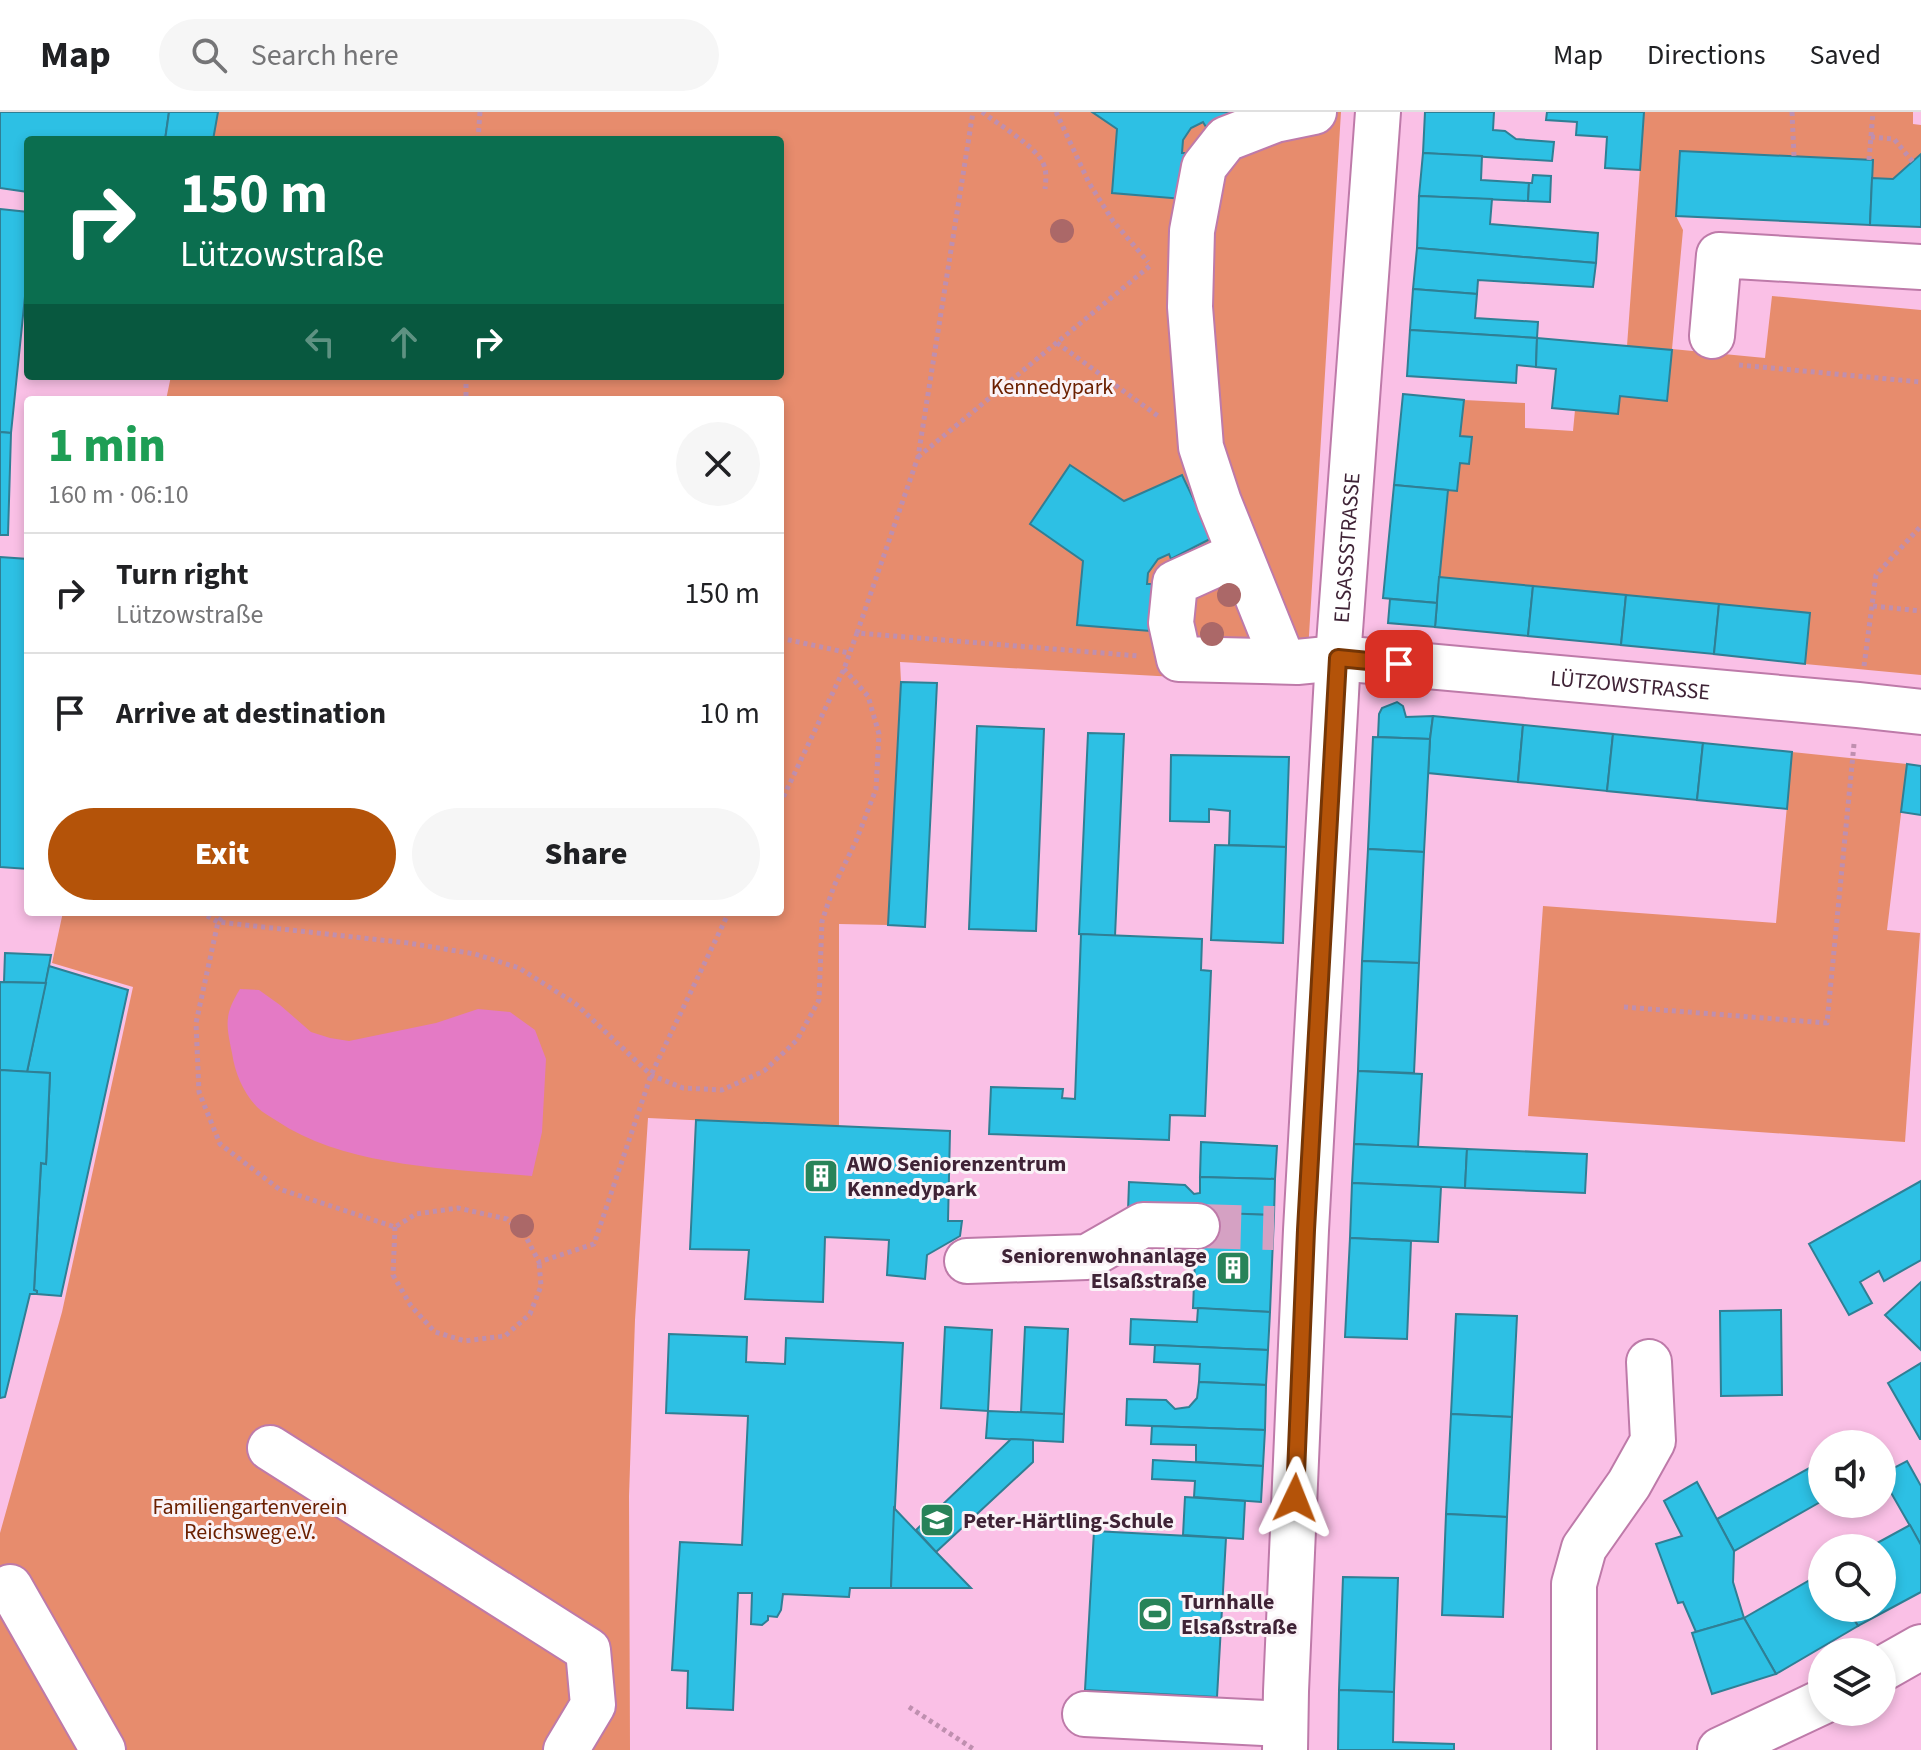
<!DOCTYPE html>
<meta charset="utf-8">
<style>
body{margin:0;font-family:"Source Sans 3",sans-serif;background:#f6f6f6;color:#202124;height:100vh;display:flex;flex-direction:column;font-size:30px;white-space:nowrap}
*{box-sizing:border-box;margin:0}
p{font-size:26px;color:#757577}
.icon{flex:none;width:44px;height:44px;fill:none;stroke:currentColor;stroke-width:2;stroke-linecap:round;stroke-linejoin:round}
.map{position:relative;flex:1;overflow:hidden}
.panel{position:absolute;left:24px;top:284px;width:760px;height:520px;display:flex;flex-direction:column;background:#fff;border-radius:8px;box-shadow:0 4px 12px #0003}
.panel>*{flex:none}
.banner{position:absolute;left:24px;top:24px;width:760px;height:244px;border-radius:8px;box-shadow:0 4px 12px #0003;background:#0b6e4f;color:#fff;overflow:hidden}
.controls{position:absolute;left:1808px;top:1318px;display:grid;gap:16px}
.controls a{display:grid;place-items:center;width:88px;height:88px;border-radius:50%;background:#fff;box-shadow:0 4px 12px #0003;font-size:40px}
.pin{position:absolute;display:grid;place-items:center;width:68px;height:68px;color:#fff;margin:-34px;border-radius:16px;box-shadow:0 4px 12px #0006}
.me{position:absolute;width:88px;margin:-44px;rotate:2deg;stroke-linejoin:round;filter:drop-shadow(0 0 6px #0008)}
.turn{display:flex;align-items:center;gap:28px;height:168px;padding:0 24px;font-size:36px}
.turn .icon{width:104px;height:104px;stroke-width:2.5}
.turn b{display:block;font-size:56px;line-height:68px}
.lanes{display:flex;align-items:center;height:76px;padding:0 24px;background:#0003;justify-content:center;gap:40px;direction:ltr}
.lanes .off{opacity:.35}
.round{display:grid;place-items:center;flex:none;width:84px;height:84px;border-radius:42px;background:#f6f6f6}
.overview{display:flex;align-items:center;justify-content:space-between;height:136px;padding:0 24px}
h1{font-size:48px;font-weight:800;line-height:60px;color:#1e9e55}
.primary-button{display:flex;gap:16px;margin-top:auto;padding:16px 24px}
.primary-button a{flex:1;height:92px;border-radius:48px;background:#b45309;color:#fff;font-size:32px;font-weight:800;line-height:92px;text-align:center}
.primary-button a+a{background:#f6f6f6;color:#202124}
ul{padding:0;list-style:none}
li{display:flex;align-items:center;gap:24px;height:120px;padding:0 24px;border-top:2px solid #e0e0e0}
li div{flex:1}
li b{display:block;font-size:30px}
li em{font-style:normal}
header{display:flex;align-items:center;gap:48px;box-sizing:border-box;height:112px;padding:0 40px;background:#fff;border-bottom:2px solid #e0e0e0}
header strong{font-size:38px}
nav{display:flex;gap:44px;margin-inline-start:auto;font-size:28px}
.search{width:560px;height:72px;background:#f6f6f6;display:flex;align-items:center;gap:20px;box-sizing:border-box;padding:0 28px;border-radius:44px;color:#757577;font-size:30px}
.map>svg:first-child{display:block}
.green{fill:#e78c6d}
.water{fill:#e47ac5}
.building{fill:#2dc0e4;stroke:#2f7f95;stroke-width:2}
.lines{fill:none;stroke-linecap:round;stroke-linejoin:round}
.minor-tunnel{stroke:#d5a1c3;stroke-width:44;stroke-dasharray:44 22;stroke-linecap:butt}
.minor-casing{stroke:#be7aa9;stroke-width:48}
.path{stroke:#bf8faf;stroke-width:5;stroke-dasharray:4 4;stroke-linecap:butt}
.minor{stroke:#fff;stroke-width:44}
.tree{fill:#ab6868}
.route-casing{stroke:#753606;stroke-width:20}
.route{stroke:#b45309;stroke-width:14}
.labels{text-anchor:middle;stroke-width:6;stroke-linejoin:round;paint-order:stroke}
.park-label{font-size:22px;fill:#6b2001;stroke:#faf3f7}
.street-label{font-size:22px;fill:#3f2336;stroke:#faf3f7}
.poi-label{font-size:22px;font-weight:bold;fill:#3f2336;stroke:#faf3f7;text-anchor:start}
</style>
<header>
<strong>Map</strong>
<div class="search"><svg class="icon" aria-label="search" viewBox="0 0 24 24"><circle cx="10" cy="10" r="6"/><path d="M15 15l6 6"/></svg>Search here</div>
<nav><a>Map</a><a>Directions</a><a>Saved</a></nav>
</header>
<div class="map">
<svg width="1921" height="1638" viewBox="0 0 1921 1638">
<rect width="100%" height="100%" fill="#fac0e6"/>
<g class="green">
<path d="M218,0H1341L1306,572L900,550L901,570L888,813L839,812V1015L648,1006L635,1208L629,1384L630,1638H0V1421L62,1200L133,875L52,851L63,800H780V288H166L171,264H780V28H213Z"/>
<path d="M1644,0H1913V12L1921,13V42L1893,67L1872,66L1869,48L1680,39L1676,104L1683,118L1672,237L1765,246L1772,184L1921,198V563L1805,552L1810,501L1439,465L1448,378L1457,379L1460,351H1469L1472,325L1460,324L1464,288L1525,291V316L1573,319L1575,298L1620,284L1667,288L1672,238L1627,234Z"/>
<path d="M1792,640L1907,652L1887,818L1920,821L1905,1030L1528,1004L1543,794L1776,811Z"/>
</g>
<path class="water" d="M240,877L259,878L280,893L311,920L330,926L349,929L436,911L478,897L510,900L535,918L546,947L542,1020L532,1064C452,1057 345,1055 277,1009C271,1005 263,1001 257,995C243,980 235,961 232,941C226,912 224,903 240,877Z"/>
<g class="building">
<path d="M0,0H169L165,28H28V80L0,76Z"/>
<path d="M169,0H218L213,28H165Z"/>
<path d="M1092,0H1237L1206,15L1203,10L1191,16L1183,28L1182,41H1187L1183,87L1112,81L1117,17Z"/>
<path d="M1425,0H1494L1493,18L1505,19L1516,27L1554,30L1552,49L1423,41Z"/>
<path d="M1547,0H1644L1640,58L1605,56L1607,25L1576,23L1577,10L1546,8Z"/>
<path d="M1680,39L1873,48L1870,113L1676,104Z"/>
<path d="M1423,41L1482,44L1481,68L1529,71L1528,89L1419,84Z"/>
<path d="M1921,42V115L1870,113L1872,66L1893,67Z"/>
<path d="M1533,63L1551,64L1550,90L1528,89L1529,71H1532Z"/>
<path d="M1419,84L1492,87L1490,112L1598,121L1596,151L1417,136Z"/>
<path d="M0,97L28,100V155L11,321L0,320Z"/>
<path d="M1417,136L1596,151L1593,175L1478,168L1477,182L1413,177Z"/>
<path d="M1413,177L1477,182L1475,206L1538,210L1537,226L1410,218Z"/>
<path d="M1410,218L1537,226L1536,255L1517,253L1516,271L1407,264Z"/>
<path d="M1537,226L1672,238L1667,289L1620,284L1618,302L1552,296L1556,257L1536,255Z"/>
<path d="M1403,282L1464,288L1460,324L1472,325L1469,352L1460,351L1457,379L1394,373Z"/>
<path d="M0,320L11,321L8,423H0Z"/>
<path d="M1070,353L1124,389L1182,363L1212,426L1171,447L1169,442L1158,447L1148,461L1147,472H1154L1150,519L1077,513L1083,449L1030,412Z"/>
<path d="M1394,373L1448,378L1437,491L1383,486Z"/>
<path d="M0,445L28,447V757L0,755Z"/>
<path d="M1439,465L1533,474L1528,524L1435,515Z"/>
<path d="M1533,474L1626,483L1621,533L1528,524Z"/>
<path d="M1626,483L1719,492L1714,542L1621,533Z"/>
<path d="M1390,487L1437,491L1435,515L1388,511Z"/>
<path d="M1719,492L1810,501L1805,552L1714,542Z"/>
<path d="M901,570L937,571L925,815L888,813Z"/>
<path d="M1397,590L1403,594L1406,605L1433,604L1430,627L1378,625L1379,602L1382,596Z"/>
<path d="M1433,604L1523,613L1518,670L1428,661L1430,627Z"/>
<path d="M1523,613L1613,622L1607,679L1518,670Z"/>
<path d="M977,614L1044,617L1036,819L969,817Z"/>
<path d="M1088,621L1124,622L1115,824L1079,822Z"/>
<path d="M1613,622L1703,631L1697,688L1607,679Z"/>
<path d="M1373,625L1430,627L1424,740L1368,737Z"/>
<path d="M1703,631L1792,640L1787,697L1697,688Z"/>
<path d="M1171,643L1289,645L1286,735L1229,733L1230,699L1209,697V710L1170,709Z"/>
<path d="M1907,652L1921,654V703L1901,700Z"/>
<path d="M1215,733L1286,735L1283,831L1211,828Z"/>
<path d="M1368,737L1424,740L1419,851L1362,849Z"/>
<path d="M1081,822L1202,827L1201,858L1211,859L1205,1004L1170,1003L1169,1028L989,1022L991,975L1063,977L1062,986L1075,987Z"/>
<path d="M5,841L51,843L46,871L4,870Z"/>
<path d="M1362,849L1419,851L1414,961L1358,959Z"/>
<path d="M49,854L128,878L61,1184L37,1182V1179L34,1178L41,1051L46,1052L50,961L27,960Z"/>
<path d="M0,870L46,871L27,960L0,958Z"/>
<path d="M0,958L50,961L46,1052L41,1051L34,1178L37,1179V1182H30L5,1285L0,1286Z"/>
<path d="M1358,959L1422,962L1418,1035L1354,1032Z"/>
<path d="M696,1008L950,1019L948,1109H962L960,1124L927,1143L925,1167L887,1163L889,1128L825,1125L823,1190L745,1187L749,1138L690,1137Z"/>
<path d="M1201,1030L1277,1034L1275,1067L1200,1065Z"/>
<path d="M1354,1032L1467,1037L1465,1076L1352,1071Z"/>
<path d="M1467,1037L1587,1042L1585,1081L1465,1076Z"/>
<path d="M1200,1065L1275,1067L1274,1103L1128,1099L1129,1070L1185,1073L1194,1082L1200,1081Z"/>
<path d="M1921,1069V1148L1884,1169L1879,1159L1860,1170L1872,1191L1849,1203L1809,1132Z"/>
<path d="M1352,1071L1441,1075L1438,1130L1350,1126Z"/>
<path d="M1197,1100L1274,1103L1270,1200L1193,1196Z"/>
<path d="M1350,1126L1411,1129L1407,1227L1345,1225Z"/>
<path d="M1921,1170V1238L1885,1203Z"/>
<path d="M1198,1196L1270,1200L1268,1238L1130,1232L1131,1207L1197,1210Z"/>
<path d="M1781,1198L1782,1283L1721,1284L1720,1199Z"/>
<path d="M1456,1202L1517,1204L1512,1305L1451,1302Z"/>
<path d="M945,1215L992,1218L988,1299L941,1296Z"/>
<path d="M1025,1215L1068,1217L1064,1302L1021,1300Z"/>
<path d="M669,1222L747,1225L746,1250L785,1252L786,1226L903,1231L891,1476H850L849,1485L783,1482L781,1498L777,1505L768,1504V1508L762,1513L751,1512L752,1481H738L733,1598L687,1596L688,1559L672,1558L680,1430L742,1433L748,1304L666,1301Z"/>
<path d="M1155,1233L1268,1238L1266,1273L1199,1270L1200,1252L1154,1250Z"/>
<path d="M1921,1251V1327H1920L1888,1271Z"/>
<path d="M1199,1270L1266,1273L1265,1318L1126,1313L1127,1287L1166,1288L1175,1297L1189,1295L1197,1286Z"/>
<path d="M988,1299L1064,1302L1063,1330L986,1326Z"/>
<path d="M1451,1302L1512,1305L1507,1405L1446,1402Z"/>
<path d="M1152,1314L1265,1318L1263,1354L1196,1350V1333L1151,1332Z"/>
<path d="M1011,1327L1033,1328V1350L936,1440L916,1418Z"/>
<path d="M1153,1348L1263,1354L1261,1390L1194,1385L1195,1369L1152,1367Z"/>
<path d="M1822,1349V1389L1734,1439L1717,1407Z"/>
<path d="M1907,1349L1921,1374V1433L1882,1365V1362Z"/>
<path d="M1697,1370L1734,1439L1733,1470L1744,1506L1696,1520L1683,1490L1678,1491L1656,1432L1682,1424L1664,1389Z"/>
<path d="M1185,1385L1245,1389L1243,1427L1183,1423Z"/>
<path d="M894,1396L936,1440L971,1476H891Z"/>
<path d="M1446,1402L1507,1405L1503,1505L1442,1503Z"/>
<path d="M1910,1413L1921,1433V1480L1858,1514L1847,1496H1882V1436H1868Z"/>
<path d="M1094,1419L1226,1426L1217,1585L1085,1578Z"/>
<path d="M1822,1461V1496H1847L1858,1514L1776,1562L1744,1506Z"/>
<path d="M1343,1465L1398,1466L1394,1580L1339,1578Z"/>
<path d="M1744,1506L1776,1562L1712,1582L1692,1521Z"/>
<path d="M1339,1578L1394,1580L1393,1630L1454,1632V1638H1338Z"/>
</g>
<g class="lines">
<path class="minor-tunnel" d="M1197,1114L1274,1116"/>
<g class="minor-casing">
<g id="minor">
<path d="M1712,224L1719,143L1921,155"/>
<path id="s1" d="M1239,442L1175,471L1171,511L1179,547L1297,550L1338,546L1858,593L1921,600"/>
<path d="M1283,549L1219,390L1201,335L1190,195L1192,119L1204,55L1226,27L1275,8L1314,0"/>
<path d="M967,1149L1087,1145L1143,1113L1197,1114"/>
<path d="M270,1336L588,1538L593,1593L566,1638"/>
<path d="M10,1475L103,1638"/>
<path d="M1882,1557L1921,1535"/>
<path d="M1085,1602L1285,1612"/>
<path id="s2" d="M1285,1638L1286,1579L1306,1118L1338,546L1378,0"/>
<path d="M1574,1638V1472L1584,1436L1629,1372L1653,1329L1649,1250"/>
<path d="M1720,1638L1822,1590"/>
</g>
</g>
<g class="path">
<path d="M982,0C998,12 1035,34 1043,51C1047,59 1046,68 1045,77"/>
<path d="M1056,0L1089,71L1113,109L1148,150"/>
<path d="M1792,0L1794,44"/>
<path d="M1871,25L1894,27L1913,50"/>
<path d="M478,28L480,0"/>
<path d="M1869,48L1873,0"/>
<path d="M1057,231L1158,304"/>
<path d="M1739,253L1921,270"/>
<path d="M466,264V288"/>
<path d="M918,345L1151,153"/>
<path d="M1873,494L1921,499"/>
<path d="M857,521L918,345L973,0"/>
<path d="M780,526L849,541"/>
<path d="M1864,554L1876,463L1921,414"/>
<path d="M780,692L844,557L857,521L1139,544"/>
<path d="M200,800L218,810L408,831L475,842L519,856L576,892L651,963L683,976L722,978L764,959L797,928L819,888L822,809L834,774L856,729L876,677L879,622L868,584L844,557"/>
<path d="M227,800L218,810L196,911L199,980L220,1032L279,1077L395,1115L416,1102L458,1096L507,1107L526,1125L539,1150L594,1132L651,963L729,800"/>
<path d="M1624,895L1827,911L1854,632"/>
<path d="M395,1115L393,1163L411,1194L435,1220L465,1229L505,1224L530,1202L541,1174L539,1150"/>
<path d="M909,1595L975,1638"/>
</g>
<use href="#minor" class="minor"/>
</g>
<g class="tree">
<circle cx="1062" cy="119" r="12"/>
<circle cx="1229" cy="483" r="12"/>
<circle cx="1212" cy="522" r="12"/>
<circle cx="522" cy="1114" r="12"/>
</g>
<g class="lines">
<g class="route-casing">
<path id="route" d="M1295,1386L1306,1118L1338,546L1399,552"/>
</g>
<use href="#route" class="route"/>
</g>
<defs>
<g id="building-square" transform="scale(1.8)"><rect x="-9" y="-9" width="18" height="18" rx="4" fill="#288359" stroke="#faf3f7"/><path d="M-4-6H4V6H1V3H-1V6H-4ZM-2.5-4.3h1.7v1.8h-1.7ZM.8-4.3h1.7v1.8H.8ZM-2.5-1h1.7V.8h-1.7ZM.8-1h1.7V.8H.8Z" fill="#fff"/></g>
<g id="school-square" transform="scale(1.8)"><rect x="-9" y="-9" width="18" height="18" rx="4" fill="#288359" stroke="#faf3f7"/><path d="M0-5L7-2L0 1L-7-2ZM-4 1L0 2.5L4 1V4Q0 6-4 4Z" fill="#fff"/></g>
<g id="stadium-square" transform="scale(1.8)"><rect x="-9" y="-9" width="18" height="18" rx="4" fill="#288359" stroke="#faf3f7"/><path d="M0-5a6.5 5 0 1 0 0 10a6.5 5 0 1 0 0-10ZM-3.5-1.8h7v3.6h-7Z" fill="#fff"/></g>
</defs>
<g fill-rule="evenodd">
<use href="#building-square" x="821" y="1064"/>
<use href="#building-square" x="1233" y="1156"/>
<use href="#school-square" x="937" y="1408"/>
<use href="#stadium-square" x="1155" y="1502"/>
</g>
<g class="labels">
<g class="park-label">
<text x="1052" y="282">Kennedypark</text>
<text x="250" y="1402">Familiengartenverein<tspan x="250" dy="25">Reichsweg e.V.</tspan></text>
</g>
<g class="street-label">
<text dy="8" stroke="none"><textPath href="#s2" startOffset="1204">ELSASSSTRASSE</textPath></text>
<text dy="8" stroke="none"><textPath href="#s1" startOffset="600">LÜTZOWSTRASSE</textPath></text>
</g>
<g class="poi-label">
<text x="847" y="1059">AWO Seniorenzentrum<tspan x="847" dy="25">Kennedypark</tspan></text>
<text x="1207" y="1151" text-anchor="end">Seniorenwohnanlage<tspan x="1207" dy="25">Elsaßstraße</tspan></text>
<text x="963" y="1416">Peter-Härtling-Schule</text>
<text x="1181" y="1497">Turnhalle<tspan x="1181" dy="25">Elsaßstraße</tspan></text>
</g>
</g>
</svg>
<div class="controls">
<a><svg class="icon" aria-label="sound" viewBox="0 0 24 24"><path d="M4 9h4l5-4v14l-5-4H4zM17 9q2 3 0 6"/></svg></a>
<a><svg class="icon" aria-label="search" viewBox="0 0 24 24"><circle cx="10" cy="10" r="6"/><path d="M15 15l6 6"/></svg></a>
<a><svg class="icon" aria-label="layers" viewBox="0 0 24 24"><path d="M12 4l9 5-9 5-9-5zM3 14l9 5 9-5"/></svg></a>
</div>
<div class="pin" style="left:1399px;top:552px;background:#d93025"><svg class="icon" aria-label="arrive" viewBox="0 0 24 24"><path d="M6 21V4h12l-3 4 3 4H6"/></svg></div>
<svg class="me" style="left:1295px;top:1386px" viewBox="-20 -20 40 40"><path d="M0-17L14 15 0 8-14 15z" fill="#b45309" stroke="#fff" stroke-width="4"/></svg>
<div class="banner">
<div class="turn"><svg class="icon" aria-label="right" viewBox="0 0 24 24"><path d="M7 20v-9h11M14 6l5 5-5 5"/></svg><div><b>150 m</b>Lützowstraße</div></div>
<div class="lanes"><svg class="icon off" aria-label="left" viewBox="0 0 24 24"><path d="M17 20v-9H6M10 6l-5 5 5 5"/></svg><svg class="icon off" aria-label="ahead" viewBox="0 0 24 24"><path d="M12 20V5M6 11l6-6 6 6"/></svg><svg class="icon" aria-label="right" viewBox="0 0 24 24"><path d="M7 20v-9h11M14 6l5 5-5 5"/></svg></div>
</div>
<section class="panel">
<div class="overview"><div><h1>1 min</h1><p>160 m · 06:10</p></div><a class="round"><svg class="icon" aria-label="close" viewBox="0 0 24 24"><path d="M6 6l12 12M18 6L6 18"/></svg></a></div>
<ul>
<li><svg class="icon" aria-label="right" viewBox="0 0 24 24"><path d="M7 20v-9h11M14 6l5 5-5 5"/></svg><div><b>Turn right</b><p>Lützowstraße</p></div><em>150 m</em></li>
<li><svg class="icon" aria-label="arrive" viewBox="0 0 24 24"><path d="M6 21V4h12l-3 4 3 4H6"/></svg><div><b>Arrive at destination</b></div><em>10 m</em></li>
</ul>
<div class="primary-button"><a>Exit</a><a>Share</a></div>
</section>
</div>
